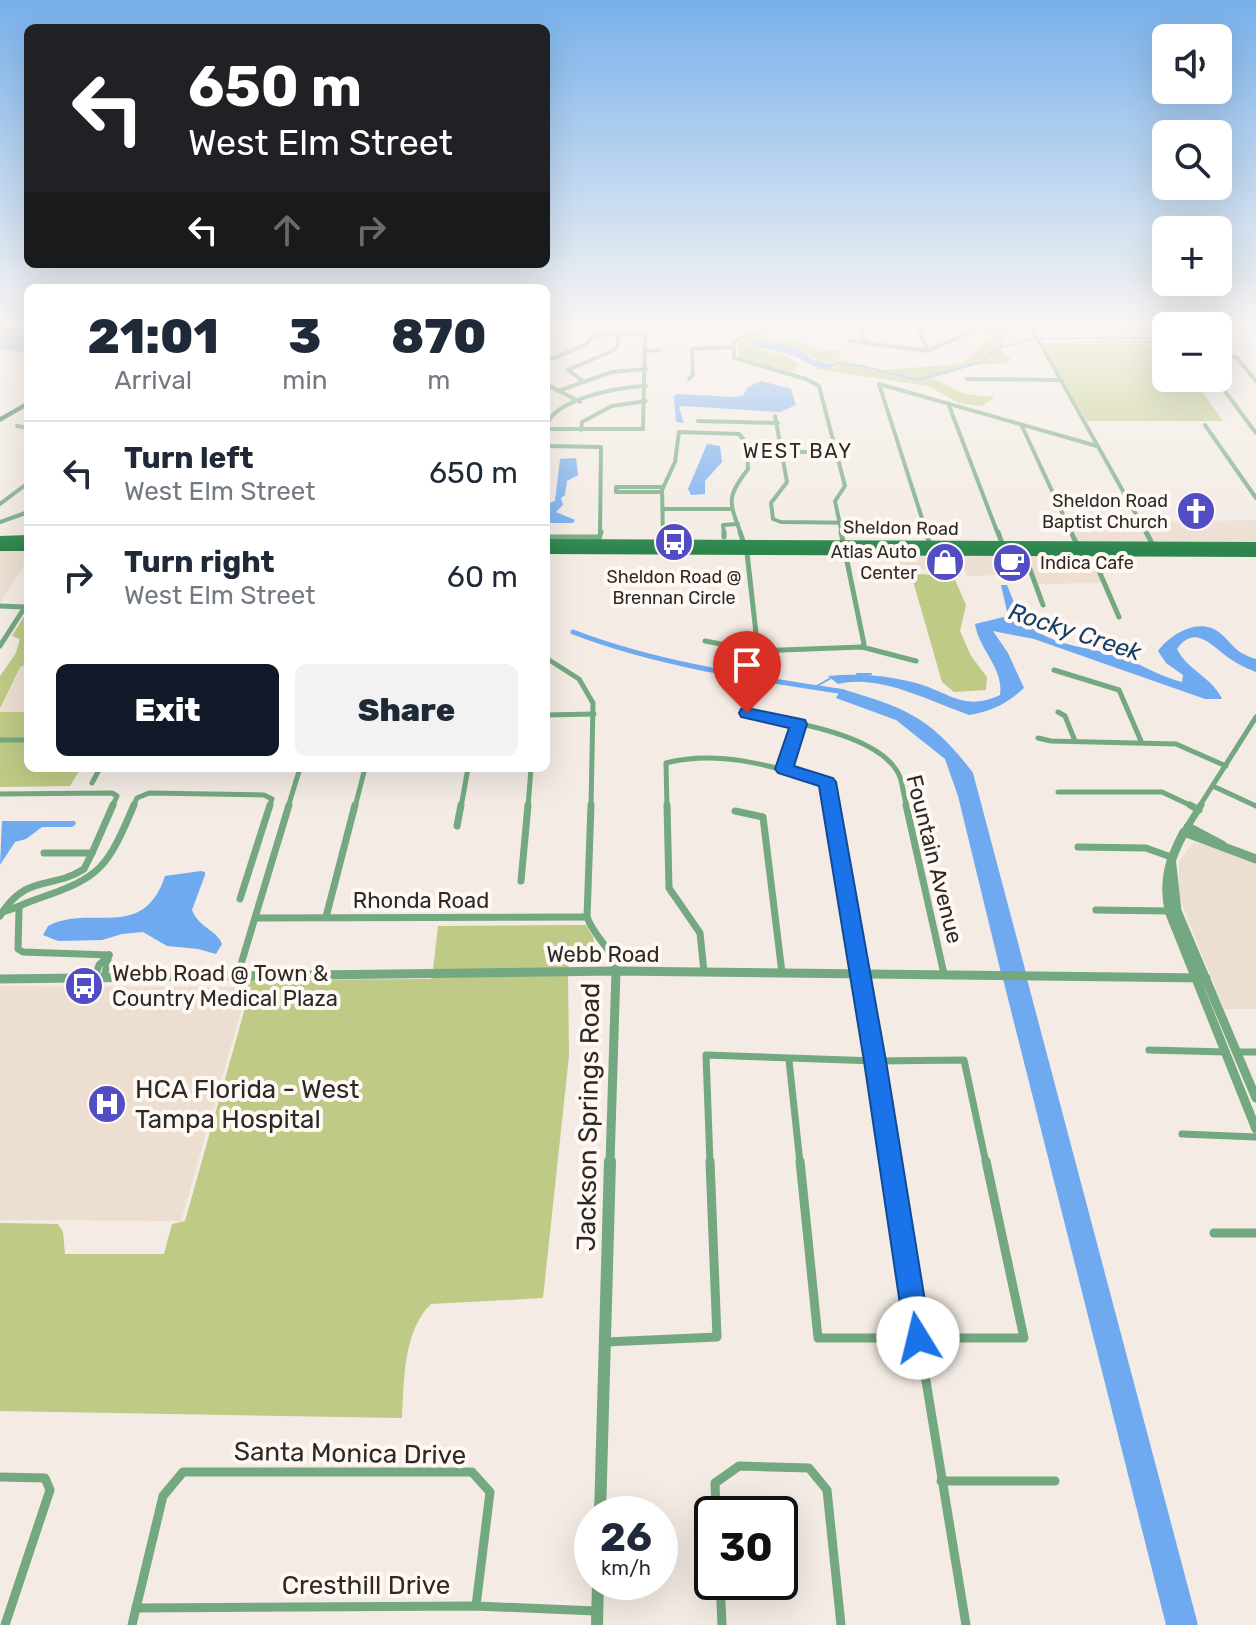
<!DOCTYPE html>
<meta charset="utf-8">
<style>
body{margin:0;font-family:Rubik,sans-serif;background:#f2f2f3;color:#1f2937;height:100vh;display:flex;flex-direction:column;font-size:30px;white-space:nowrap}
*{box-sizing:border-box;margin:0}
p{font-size:26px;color:#747a83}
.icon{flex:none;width:44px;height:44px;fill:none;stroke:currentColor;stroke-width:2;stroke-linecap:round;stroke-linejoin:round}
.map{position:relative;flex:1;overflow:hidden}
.sheet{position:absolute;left:24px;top:284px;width:526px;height:488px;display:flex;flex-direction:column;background:#fff;border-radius:12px;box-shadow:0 8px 32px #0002}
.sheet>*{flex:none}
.top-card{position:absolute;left:24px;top:24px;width:526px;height:244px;border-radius:12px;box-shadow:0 8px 32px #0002;background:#202124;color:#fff;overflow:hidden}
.tools{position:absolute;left:1152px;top:24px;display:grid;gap:16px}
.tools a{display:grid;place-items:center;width:80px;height:80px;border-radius:12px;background:#fff;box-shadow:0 8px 32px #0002;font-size:40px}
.speed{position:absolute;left:574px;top:1496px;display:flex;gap:16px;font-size:40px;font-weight:700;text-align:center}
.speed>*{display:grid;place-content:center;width:104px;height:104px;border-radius:50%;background:#fff;box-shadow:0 8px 32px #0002;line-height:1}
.speed small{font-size:20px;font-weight:400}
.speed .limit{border:4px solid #111;border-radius:12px;background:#fff;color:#111}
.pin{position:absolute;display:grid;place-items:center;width:68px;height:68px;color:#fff;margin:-82px -34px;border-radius:50% 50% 50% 0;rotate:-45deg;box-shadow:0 0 8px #0007}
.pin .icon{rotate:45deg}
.me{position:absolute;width:88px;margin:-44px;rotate:351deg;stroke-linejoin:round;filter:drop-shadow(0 0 6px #0008)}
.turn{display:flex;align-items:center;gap:28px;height:168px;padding:0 32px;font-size:36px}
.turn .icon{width:104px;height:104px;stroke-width:2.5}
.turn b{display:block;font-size:56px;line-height:68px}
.lanes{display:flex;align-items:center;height:76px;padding:0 32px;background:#0003;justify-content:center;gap:40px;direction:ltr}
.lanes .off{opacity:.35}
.eta{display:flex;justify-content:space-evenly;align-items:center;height:136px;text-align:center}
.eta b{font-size:48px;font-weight:800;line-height:56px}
.action{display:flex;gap:16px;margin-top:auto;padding:16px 32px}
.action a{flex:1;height:92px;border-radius:12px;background:#111827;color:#fff;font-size:32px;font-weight:800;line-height:92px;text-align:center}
.action a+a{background:#f2f2f3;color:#1f2937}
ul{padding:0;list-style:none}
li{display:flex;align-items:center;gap:24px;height:104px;padding:0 32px;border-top:2px solid #e0e1e3}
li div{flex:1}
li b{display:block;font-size:30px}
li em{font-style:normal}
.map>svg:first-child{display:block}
.built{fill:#edded2}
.green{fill:#beca85}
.water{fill:#6faaf0}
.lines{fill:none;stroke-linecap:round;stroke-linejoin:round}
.stream{stroke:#6faaf0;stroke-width:2}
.canal{stroke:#6faaf0;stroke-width:5}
.minor-far3{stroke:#73a880;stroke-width:4}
.minor-far2{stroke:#73a880;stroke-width:5}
.minor-far1{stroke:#73a880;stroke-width:7}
.minor{stroke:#73a880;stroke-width:9}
.tertiary-far1{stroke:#73a880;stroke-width:9}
.tertiary{stroke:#73a880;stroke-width:12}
.secondary{stroke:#2c854c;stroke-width:8}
.primary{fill:#27643b;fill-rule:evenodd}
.route{fill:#1a73e8;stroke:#114b97;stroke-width:2}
.labels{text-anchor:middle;stroke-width:8;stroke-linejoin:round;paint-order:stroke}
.far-poi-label{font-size:18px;fill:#2c2927;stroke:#fff8f3;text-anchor:end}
.far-street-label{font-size:18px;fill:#2c2927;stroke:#fff8f3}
.far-neighbourhood-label{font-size:20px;letter-spacing:2px;fill:#2c2927;stroke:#fff8f3}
.street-label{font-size:22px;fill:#2c2927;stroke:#fff8f3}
.poi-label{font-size:22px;fill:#2c2927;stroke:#fff8f3;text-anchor:start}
.water-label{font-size:24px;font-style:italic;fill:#153e6b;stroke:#fff8f3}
.near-poi-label{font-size:26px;fill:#2c2927;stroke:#fff8f3;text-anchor:start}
.near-street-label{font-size:26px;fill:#2c2927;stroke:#fff8f3}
</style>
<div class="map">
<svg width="1256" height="1625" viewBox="0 0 1256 1625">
<rect width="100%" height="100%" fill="#f3ebe4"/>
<g class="built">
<path d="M1256,520V545H1155L1143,522Z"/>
<path d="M1138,522L1150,545H1080L1069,523Z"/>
<path d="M0,549H28V559L0,603Z"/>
<path d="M892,554L1022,556L1028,571L1002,569V575L967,576L964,569L898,570Z"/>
<path d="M1027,556L1082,557L1093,564L1101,583L1038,584Z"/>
<path d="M28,664V712H0L20,667Z"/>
<path d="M1194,842L1256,862V1009H1224L1179,897V861Z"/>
<path d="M0,986L248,987L181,1221L0,1220Z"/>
</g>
<g class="green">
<path d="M1004,325L1010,334L1009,338L1003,341L1001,351L1011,359L1008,363L975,365L932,378L964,394L995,397L982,406L959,403L928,386L809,368H833L840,365L815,359L794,347L749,337L758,334L770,339L802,342L818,349L839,350L840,360L883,370L960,364L977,351L987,338L986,332L992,327Z"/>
<path d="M1106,340L1166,341V378H1192L1223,421H1087L1042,343Z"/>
<path d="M743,341C761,353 783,351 800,364L791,372L739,358L736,343Z"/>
<path d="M911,574L953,575L966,605L960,631L971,656L987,677L986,690L954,692L942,682Z"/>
<path d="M28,610V664L20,667L0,709V676L16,653L20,639L12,636Z"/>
<rect x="0" y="712" width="28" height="26"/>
<path d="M0,742H28V768H81L70,786L0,787Z"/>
<path d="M586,925L593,937L598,964L569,963L568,969L433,970L438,926Z"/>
<path d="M568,974L569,1056L543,1298L431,1304C403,1331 404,1381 402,1418L0,1411V1223L58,1224L63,1232L65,1254H164L172,1224L185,1221L251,987L235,984L237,980L431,979L432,975Z"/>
</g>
<g class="water">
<path d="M0,323H28V353L0,349Z"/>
<path d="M751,338L793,347L814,360L838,365C816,375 806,359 789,354C772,350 759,350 744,340Z"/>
<path d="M761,381L791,389L796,405L780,412L682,406L679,407L684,423L676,422L674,396L677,394L735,397L743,395L748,387Z"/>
<path d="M707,444L720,446L722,462L705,481V494L691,495L688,489Z"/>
<path d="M576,458L578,475L567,481L565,495L561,498L563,505L556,512L575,520L573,523H546V504L555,501L560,459Z"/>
<path d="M1001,585H1007C1012,596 1016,611 1024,620C1049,649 1096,646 1129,660C1147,668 1163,677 1182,682L1183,675L1166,663L1158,651C1170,634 1200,616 1220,633C1235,646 1234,652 1256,659V672C1248,669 1239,665 1232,660C1213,648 1196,622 1177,649C1187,670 1213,678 1222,699H1205L1034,639L993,631L1008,653L1024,688C1008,703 991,712 969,715C929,701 880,674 838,684L828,676C859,673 886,675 916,683C949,692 964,712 1000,695C1004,668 979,650 975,624L1008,616Z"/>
<path d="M841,689C905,707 932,718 973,773L1026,973H1001L958,796L945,759L896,720L836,698Z"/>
<path d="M2,821H75L76,824L72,827H42L26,839L15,842L0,865Z"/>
<path d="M201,871L205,872V875L192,910C199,928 217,930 222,944L216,954L198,949L167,946L143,932L122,934L102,940L58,941L43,935L48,926C90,903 143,943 165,876Z"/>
<path d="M1003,979H1027L1198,1625H1166Z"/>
</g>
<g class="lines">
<g class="stream">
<path d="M1040,338H1166"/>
<path d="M838,364L862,366L918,380L981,362L996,349L1035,338"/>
<path d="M857,674H871"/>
<path d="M817,686L831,678"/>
</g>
<path class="canal" d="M573,632C659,665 754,678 844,692"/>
<g class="minor-far3">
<path d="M810,323L809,328L805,329L771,328L734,341V358L806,379L819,386L845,486L835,501L842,534"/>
<path d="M859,323L865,343"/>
<path d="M916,323L928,351"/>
<path d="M1029,323L1147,534"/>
<path d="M1032,327L1159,328"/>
<path d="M1245,327H1256"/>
<path d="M850,341L928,351L991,323"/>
<path d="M645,351L659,350"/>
<path d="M1218,352L1237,358L1256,381"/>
<path d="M546,361L586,345L594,335L638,334L645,337L643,429H546"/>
<path d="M1215,378L1256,433"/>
<path d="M689,379L693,375L692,349L733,347"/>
<path d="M967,379L1061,380"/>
<path d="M583,381L568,370L614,350L618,345V334"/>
<path d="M546,384L580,402"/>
<path d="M879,384L1097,446"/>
<path d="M879,384L927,534"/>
<path d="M558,391L612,372L646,369"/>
<path d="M948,403L998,534"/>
<path d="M775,416L787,482L771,503L773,519L781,522L872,523"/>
<path d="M698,421L778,423"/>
<path d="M1021,424L1072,534"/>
<path d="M1205,425L1256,498"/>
<path d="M17,426L28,428"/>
<path d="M546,427C553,398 621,387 646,386"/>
<path d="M581,430L582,422L612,406L646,401"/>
<path d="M546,446L601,447L600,534"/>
<path d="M783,452H837"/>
<path d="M662,492H616V487H663"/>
<path d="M0,504L28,483"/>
<path d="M663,509H732"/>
<path d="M0,522L28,512"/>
<path d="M663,534L662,490L675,462L679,432L739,434L747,444L748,469C726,498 729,501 741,534"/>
<path d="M724,534L723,525L738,524"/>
</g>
<g class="minor-far2">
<path d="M663,532V543"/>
<path d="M724,532V537"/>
<path d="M740,532L747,553L758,651"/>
<path d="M841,532L864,644L862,647"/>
<path d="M926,532L931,548"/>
<path d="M998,532L1004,549"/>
<path d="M1071,532L1081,553L1096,564L1119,617"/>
<path d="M1146,532L1154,547"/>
<path d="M546,537H598"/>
<path d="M597,545L601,532"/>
<path d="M1024,553L1043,605"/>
<path d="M0,606L24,607"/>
<path d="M705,641L758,651L862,647L916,661"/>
<path d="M0,646L25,607"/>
<path d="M546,658L579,679L593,703L591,807"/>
<path d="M1054,670L1119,690L1141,741"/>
<path d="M1058,712L1065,716L1075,741"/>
<path d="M747,713C786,721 883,734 900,777C903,786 904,798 907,807"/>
<path d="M546,715L594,714"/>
<path d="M1038,738L1051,741L1176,744L1226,766"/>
<path d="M0,740H28"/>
<path d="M784,769L799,724"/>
<path d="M92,783L100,768"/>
<path d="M1215,787L1256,806"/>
<path d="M1058,792H1162L1194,807"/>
<path d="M0,794L112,793L117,796L112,807"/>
<path d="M133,807L137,798L149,793L264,795L272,799L269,807"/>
<path d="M288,807L300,768"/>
<path d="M355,807L365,768"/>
<path d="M461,807L468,768"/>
<path d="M528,807L531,768"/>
<path d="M667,807L666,763C719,749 776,767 827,782L831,807"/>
<path d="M1199,807L1256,717"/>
</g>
<g class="minor-far1">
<path d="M591,805L587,917C595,939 613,948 616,971"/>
<path d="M667,805L669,888L700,933L704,972"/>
<path d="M831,805L890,1163"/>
<path d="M906,805L944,974"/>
<path d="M1190,805L1199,810"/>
<path d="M735,811L763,817L782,973"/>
<path d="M457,826L461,805"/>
<path d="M1186,829L1201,805"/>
<path d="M1078,847L1146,848L1171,857"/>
<path d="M44,853H92L113,805"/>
<path d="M521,881L528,805"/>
<path d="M240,899L270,805"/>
<path d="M19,909L18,949L23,952L109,955"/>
<path d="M1096,910L1169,911"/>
<path d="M2,912C14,909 25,903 37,899C102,877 107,868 134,805"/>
<path d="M0,916C26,873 52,890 84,869L92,853"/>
<path d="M326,917L355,805"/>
<path d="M256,918L587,917"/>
<path d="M238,974L289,805"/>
<path d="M95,977L99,965L109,955"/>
<path d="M104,977L109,955"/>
<path d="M1149,1050L1226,1052"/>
<path d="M1237,1052H1256"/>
<path d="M789,1060L800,1163"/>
<path d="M1182,1134L1256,1137"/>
<path d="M710,1163L706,1055L875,1061L964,1060L986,1163"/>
</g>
<g class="minor">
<path d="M800,1161L818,1338H1024L986,1161"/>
<path d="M890,1161L966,1625"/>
<path d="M1214,1233H1256"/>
<path d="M606,1342L717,1337L710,1161"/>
<path d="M0,1477L45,1478L50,1490L5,1625"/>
<path d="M941,1481H1055"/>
<path d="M716,1514L715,1483L739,1466L809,1468L827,1490L841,1625"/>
<path d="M720,1582L722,1625"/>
<path d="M136,1608L476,1606L596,1611"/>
<path d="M132,1625L163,1496L183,1472H472L490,1492L476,1606"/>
</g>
<g class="tertiary-far1">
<path d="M1188,827L1222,845"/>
<path d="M1171,857L1177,911L1256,1098"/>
<path d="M1256,859L1184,832C1169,860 1163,880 1169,911L1256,1129"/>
<path d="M0,979L616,971L1206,978"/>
<path d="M610,1163L616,971"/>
</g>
<g class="tertiary">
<path d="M600,1514L610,1161"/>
<path d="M597,1625L598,1582"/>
</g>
<g class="secondary">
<path d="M0,540L28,539"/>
<path d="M546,543L1256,546"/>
<path d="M0,547H28"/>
<path d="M546,550L1256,553"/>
</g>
<path class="primary" d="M28,401V406L0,422V417Z"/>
</g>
<linearGradient id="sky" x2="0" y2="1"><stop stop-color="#77b0eb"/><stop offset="0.59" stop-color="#faf6f3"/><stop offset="1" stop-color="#faf6f3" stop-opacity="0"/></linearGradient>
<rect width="1256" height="551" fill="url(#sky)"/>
<path class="route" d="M747,708L805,720L807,724L794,766L833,778L836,782L886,1061L931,1338L927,1347L918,1351L909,1347L905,1338L864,1061L819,786L778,773L775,769L789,728L741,717L739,713L741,709Z"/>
<defs>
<g id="church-disc" transform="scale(2)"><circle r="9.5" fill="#524dc4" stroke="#fff8f3"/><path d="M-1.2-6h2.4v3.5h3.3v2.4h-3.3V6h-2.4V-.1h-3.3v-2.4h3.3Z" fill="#fff"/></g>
<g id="bus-disc" transform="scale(2)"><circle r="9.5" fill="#524dc4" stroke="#fff8f3"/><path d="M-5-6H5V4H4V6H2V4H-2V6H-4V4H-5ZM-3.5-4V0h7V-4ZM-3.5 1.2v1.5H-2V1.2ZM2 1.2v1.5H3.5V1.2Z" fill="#fff"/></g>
<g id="shop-disc" transform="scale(2)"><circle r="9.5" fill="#524dc4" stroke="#fff8f3"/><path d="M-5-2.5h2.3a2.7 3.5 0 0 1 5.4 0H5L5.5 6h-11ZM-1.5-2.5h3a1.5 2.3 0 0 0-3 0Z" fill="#fff"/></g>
<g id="cafe-disc" transform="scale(2)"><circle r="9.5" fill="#524dc4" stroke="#fff8f3"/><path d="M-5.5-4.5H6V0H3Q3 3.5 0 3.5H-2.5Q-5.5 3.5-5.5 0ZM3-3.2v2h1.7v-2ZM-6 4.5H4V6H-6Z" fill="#fff"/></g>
<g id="hospital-disc" transform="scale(2)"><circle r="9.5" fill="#524dc4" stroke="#fff8f3"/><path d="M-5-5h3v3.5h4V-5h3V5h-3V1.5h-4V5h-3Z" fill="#fff"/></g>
</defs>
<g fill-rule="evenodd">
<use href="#church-disc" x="1196" y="511"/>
<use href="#bus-disc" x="674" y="542"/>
<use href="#shop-disc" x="945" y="562"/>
<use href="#cafe-disc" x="1012" y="563"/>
<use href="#bus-disc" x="84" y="986"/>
<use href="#hospital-disc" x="107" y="1104"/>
</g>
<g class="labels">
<g class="far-poi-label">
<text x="1168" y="507">Sheldon Road<tspan x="1168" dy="21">Baptist Church</tspan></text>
<text x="917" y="558">Atlas Auto<tspan x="917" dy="21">Center</tspan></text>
<text x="1040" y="569" text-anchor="start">Indica Cafe</text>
<text x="674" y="583" text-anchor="middle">Sheldon Road @<tspan x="674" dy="21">Brennan Circle</tspan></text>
</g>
<g class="far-street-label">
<text transform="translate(901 528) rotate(1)" y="6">Sheldon Road</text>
</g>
<g class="far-neighbourhood-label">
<text x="798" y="458">WEST BAY</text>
</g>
<g class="street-label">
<text transform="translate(935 859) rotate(76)" y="8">Fountain Avenue</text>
<text x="421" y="908">Rhonda Road</text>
<text x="603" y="962">Webb Road</text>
</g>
<g class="poi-label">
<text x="112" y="981">Webb Road @ Town &amp;<tspan x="112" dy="25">Country Medical Plaza</tspan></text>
</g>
<g class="water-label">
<text transform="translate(1075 632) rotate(18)" y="8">Rocky Creek</text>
</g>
<g class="near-poi-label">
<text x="135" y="1098">HCA Florida - West<tspan x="135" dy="30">Tampa Hospital</tspan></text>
</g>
<g class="near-street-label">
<text transform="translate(588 1117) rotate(-89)" y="9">Jackson Springs Road</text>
<text transform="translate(350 1453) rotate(1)" y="9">Santa Monica Drive</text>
<text x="366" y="1594">Cresthill Drive</text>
</g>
</g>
</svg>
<div class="tools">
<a><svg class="icon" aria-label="sound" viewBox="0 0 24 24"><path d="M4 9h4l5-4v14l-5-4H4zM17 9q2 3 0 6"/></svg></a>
<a><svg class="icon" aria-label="search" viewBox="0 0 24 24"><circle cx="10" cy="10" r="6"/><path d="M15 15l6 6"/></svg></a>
<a>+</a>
<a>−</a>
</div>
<div class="speed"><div>26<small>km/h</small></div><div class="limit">30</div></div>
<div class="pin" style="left:747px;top:713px;background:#d93025"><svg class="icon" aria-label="arrive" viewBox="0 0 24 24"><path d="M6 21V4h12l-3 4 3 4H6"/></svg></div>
<svg class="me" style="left:918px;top:1338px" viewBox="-20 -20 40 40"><circle r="19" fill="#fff"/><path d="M0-13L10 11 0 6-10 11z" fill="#1a73e8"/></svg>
<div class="top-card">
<div class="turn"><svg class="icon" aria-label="left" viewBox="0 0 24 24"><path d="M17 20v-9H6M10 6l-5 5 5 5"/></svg><div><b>650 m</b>West Elm Street</div></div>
<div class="lanes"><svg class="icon" aria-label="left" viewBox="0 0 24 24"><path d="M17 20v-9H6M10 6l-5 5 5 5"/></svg><svg class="icon off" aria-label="ahead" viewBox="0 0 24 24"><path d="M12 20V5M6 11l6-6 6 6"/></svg><svg class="icon off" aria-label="right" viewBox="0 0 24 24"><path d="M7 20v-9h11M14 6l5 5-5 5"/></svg></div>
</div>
<section class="sheet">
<div class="eta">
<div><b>21:01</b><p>Arrival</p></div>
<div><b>3</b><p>min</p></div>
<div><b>870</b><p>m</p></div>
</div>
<ul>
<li><svg class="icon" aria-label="left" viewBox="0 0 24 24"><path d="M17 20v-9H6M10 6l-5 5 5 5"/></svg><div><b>Turn left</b><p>West Elm Street</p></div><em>650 m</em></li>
<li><svg class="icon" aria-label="right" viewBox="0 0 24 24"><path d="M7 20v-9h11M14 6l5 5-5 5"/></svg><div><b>Turn right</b><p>West Elm Street</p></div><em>60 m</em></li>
</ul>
<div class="action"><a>Exit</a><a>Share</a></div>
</section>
</div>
